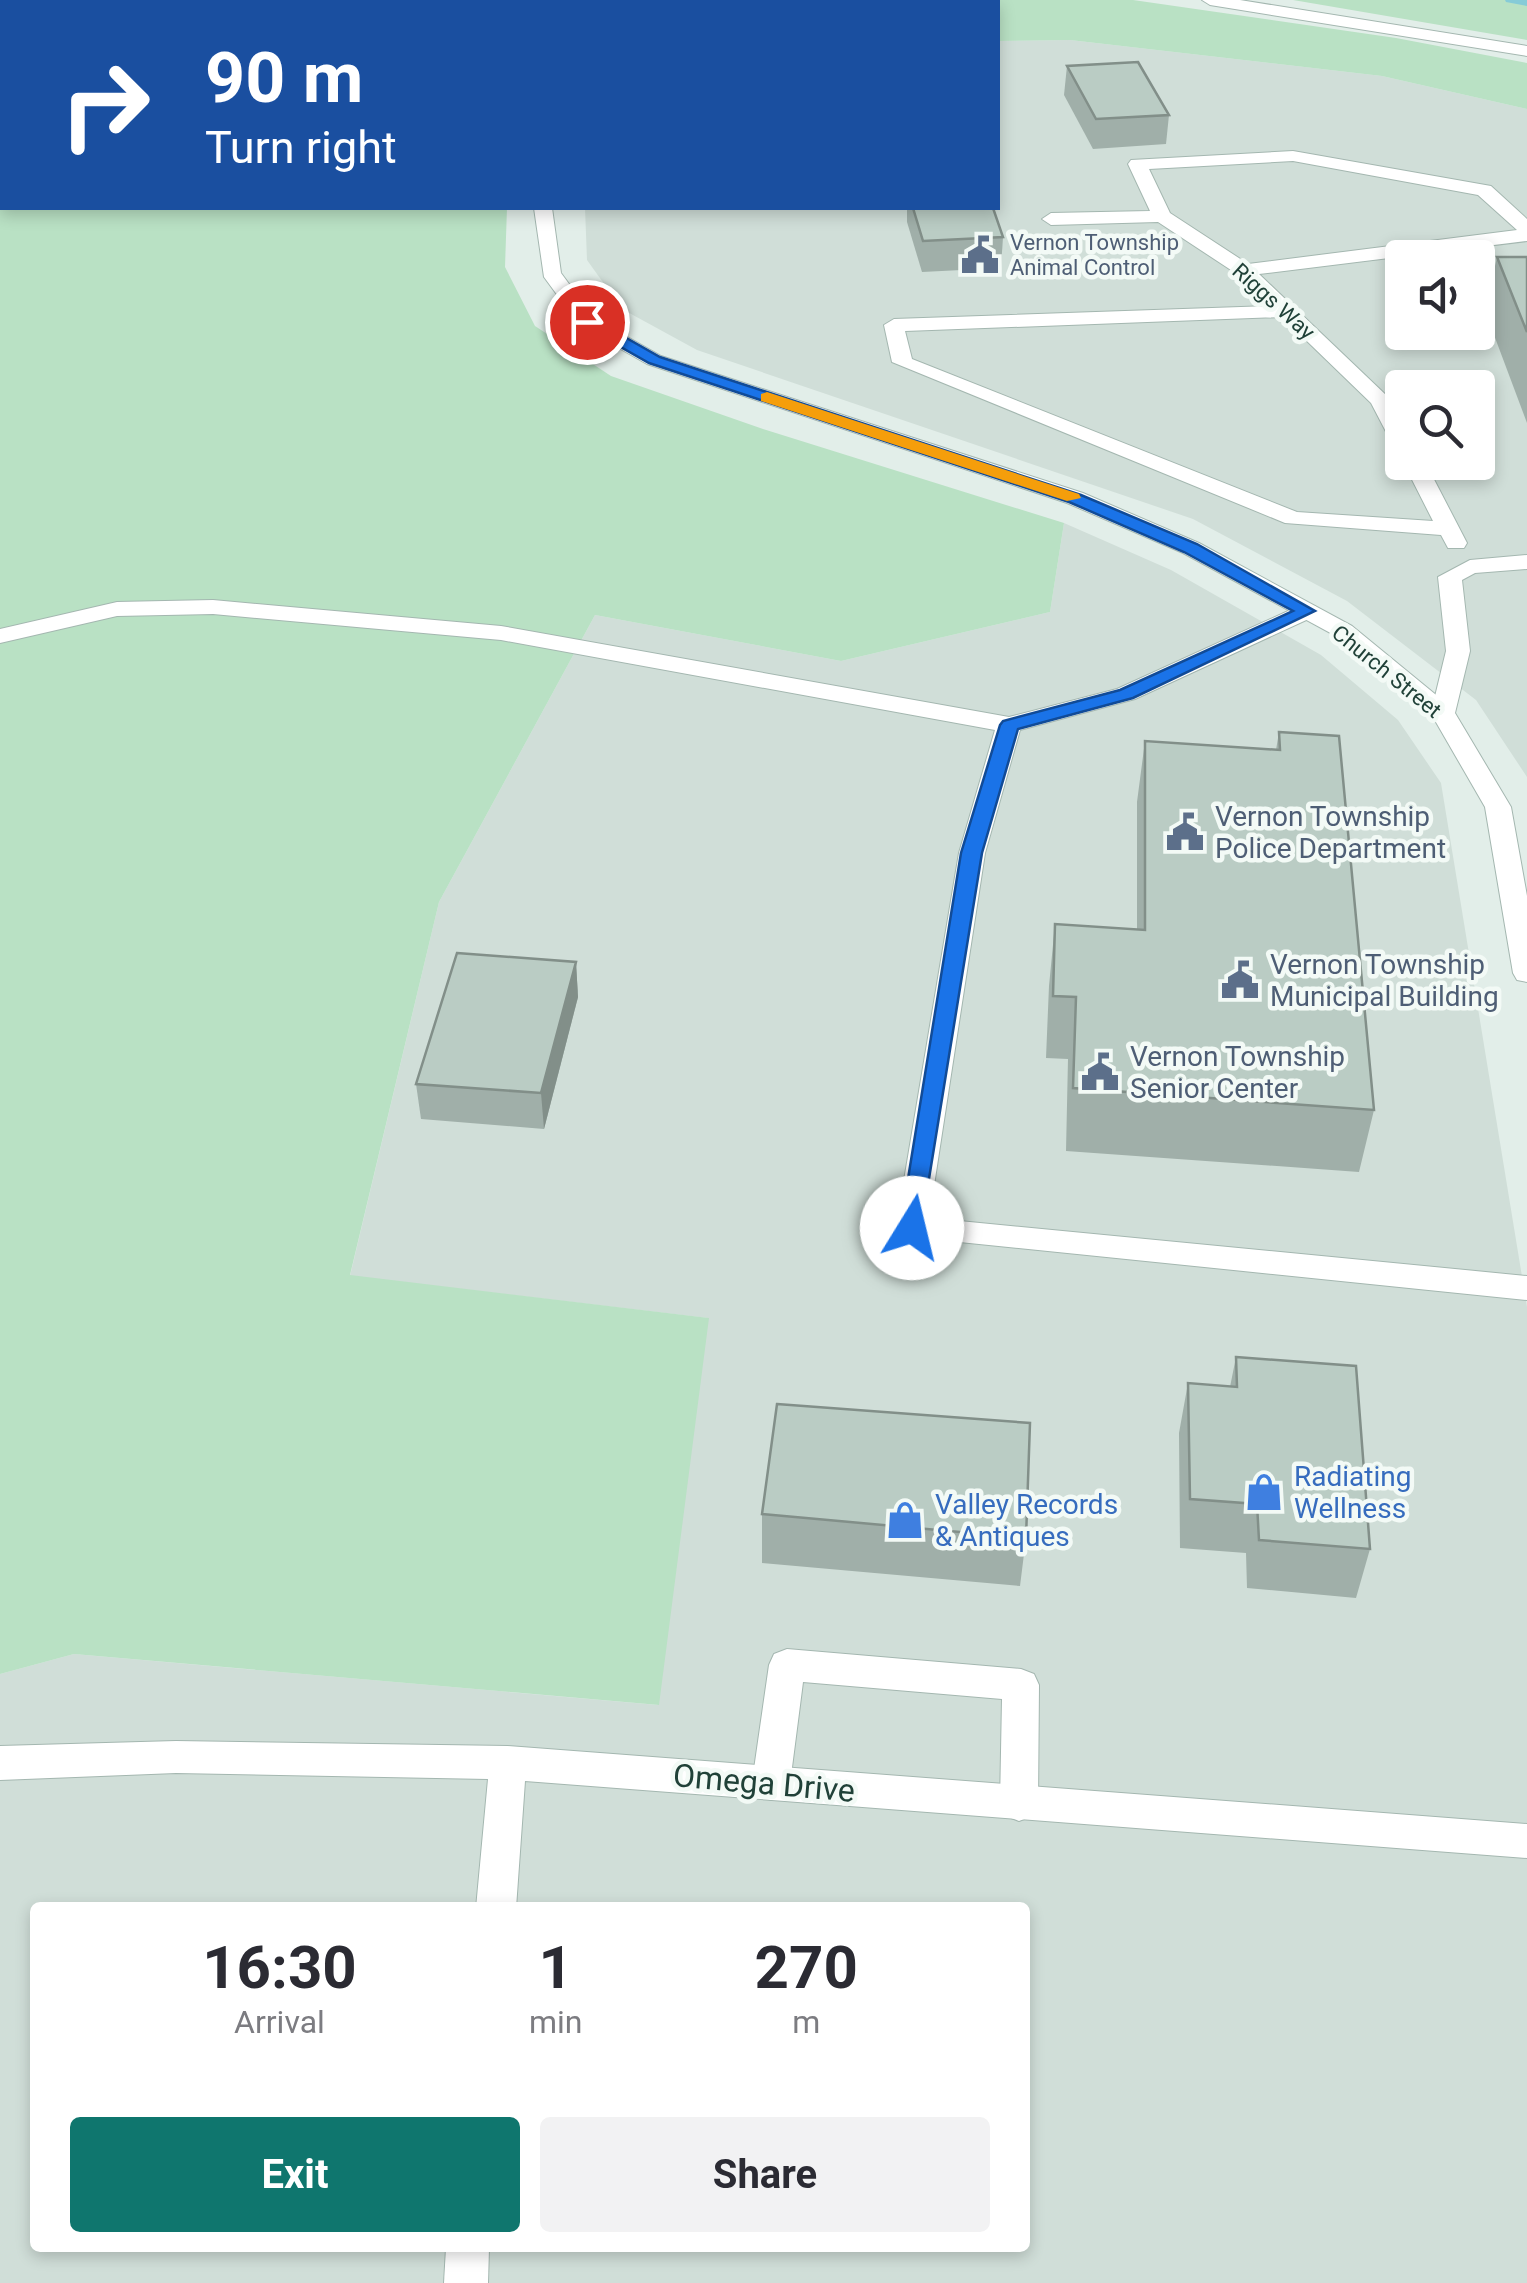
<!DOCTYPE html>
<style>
body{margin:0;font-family:Roboto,sans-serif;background:#f2f2f3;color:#2b2b33;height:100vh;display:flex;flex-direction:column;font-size:38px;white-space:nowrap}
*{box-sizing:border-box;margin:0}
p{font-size:32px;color:#7c7c81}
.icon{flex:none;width:55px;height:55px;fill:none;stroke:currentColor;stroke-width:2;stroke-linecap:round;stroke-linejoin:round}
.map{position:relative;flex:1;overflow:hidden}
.details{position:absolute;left:30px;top:1902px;width:1000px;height:350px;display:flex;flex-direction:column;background:#fff;border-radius:10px;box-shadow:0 5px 15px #0003}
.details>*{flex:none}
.banner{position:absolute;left:0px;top:0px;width:1000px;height:210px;box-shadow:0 5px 15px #0003;background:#1a4fa0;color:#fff;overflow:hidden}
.fabs{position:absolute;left:1385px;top:240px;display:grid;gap:20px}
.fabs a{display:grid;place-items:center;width:110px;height:110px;border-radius:10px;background:#fff;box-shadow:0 5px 15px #0003;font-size:50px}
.pin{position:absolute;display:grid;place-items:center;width:85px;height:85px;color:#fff;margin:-42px;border:5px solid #fff;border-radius:50%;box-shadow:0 2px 10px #0007}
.me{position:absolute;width:110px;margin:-55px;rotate:9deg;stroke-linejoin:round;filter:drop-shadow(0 0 8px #0008)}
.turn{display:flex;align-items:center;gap:35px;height:210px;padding:0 40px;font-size:45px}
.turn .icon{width:130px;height:130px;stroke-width:2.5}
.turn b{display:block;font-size:70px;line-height:85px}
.eta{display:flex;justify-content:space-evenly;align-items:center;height:170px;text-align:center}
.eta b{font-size:60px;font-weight:700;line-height:70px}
.button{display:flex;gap:20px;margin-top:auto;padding:20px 40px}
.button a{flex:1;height:115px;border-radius:10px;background:#0f766e;color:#fff;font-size:40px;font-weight:700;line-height:115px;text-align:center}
.button a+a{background:#f2f2f3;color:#2b2b33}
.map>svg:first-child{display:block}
.built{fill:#d0ded8;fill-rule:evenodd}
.green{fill:#b9e1c4}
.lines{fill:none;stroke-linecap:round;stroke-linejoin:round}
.stream{fill:#86cbd7;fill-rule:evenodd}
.service-casing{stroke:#a4b7b0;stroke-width:2}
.minor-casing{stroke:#a4b7b0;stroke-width:2}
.tertiary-casing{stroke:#a4b7b0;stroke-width:2}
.service{fill:#fff;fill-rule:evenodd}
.minor{fill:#fff;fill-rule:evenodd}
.tertiary{fill:#fff;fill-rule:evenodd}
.wall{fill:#a0afa9}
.shaded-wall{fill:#828f89}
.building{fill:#baccc4;stroke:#828f89;stroke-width:2.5}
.route{fill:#1a73e8;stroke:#114b97;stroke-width:2.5}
.slow{fill:#f59e0b}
.labels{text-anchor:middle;stroke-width:9;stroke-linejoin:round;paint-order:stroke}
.far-service-label{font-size:22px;fill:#4e5e75;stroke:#f3faf6;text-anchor:start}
.far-street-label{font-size:22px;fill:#204138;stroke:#f3faf6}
.service-label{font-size:28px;fill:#4e5e75;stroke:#f3faf6;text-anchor:start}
.shop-label{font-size:28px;fill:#366cbe;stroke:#f3faf6;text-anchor:start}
.near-street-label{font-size:32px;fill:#204138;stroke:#f3faf6}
</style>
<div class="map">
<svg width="1527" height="2283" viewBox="0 0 1527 2283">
<rect width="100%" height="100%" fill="#e2eee9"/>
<g class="built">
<path d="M1070,40L1382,76L1527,109V777L1476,700L1347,601L1193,519L697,350L622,309L587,260L585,208H998V41ZM1402,258H1478V332H1402ZM1402,388H1478V462H1402Z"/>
<path d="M1064,523L1171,570L1321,655L1398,720L1441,783L1527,1307V2283H0V1674L74,1654L658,1705L708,1318L350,1276L439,902L595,615L841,661L1050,612ZM35,1908H1025V2248H35Z"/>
</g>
<g class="green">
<path d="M0,0L223,2H2V208H507L505,267L535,326L611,376L763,429L1064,523L1050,612L841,661L595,615L439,902L350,1275L709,1318L659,1705L74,1654L0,1674Z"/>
<path d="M794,0H1133L1396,38L1527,63V109L1382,76L1070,40L998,41V2Z"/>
<path d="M1293,0H1527V40Z"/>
</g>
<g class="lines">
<path class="stream" d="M1505,0H1527V6L1506,2Z"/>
<g class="service-casing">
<g id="service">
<path d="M1293,151L1491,186L1527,219V241L1259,274L1387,396L1402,423V448L1394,447L1371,403L1282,317L905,331L912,359L1297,512L1433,521L1403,462H1425L1467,543L1464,548H1448L1441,535L1285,523L892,362L884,325L894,319L1270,306L1237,274L1158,222L1051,225L1042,219L1051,213L1150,211L1128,164L1131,160ZM1293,161L1478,195L1517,230L1248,264L1170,213L1149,169Z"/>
<path d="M1527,555V569L1475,573L1462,580L1470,651L1455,713L1452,718H1434L1431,713L1446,651L1438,577L1470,560Z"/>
<path d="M213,600L501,626L1009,717L1117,689L1299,606H1315L1319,611L1315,616L1135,699L1020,730L985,853L929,1218L1527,1276V1300L901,1236L896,1228L959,853L995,730L501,640L213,614L117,616L0,643V629L117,602Z"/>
<path d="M787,1649L1021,1669L1034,1674L1039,1685L1038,1804L1032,1816L1019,1821L1006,1816L1000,1804L1002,1699L803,1682L790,1783L784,1795L771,1800L758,1795L752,1783L769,1665L774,1654Z"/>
</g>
</g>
<g class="minor-casing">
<g id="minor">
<path d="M534,208H552L561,273L594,318L661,356L1083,493L1199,543L1352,626L1452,708L1511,807L1527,896V982L1517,980L1513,973L1485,807L1433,717L1336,636L1183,553L1067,503L647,364L580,326L544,277Z"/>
<path d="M176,1741L508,1746L1527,1824V1858L525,1781L516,1908H476L488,1779L176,1773L0,1780V1746Z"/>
<path d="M446,2248H489L488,2283H444Z"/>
</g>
</g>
<g class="tertiary-casing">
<path id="tertiary" d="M1202,0H1240L1527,46V56L1210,5Z"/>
</g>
<use href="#service" class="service"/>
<use href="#minor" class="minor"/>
<use href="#tertiary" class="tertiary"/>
</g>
<g class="wall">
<path d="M1067,66L1169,115L1166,144L1093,149L1064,95Z"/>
<path d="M907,208H993L1003,237L1001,268L922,272L907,222Z"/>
<path d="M1497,257H1527V423L1485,311Z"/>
<path d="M1279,732L1374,1110L1359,1172L1066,1151L1068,1059L1046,1058L1049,986L1055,924L1137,929V802L1145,741L1276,750Z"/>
<path d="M576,962L578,997L544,1129L421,1119L416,1084Z"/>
<path d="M1236,1357L1370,1549L1356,1598L1247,1588L1246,1553L1180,1548L1179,1433L1188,1383L1230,1387Z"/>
<path d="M762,1514L1026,1538L1020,1586L762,1563Z"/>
</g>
<path class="shaded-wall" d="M576,962L578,997L544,1129L541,1093Z"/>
<g class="building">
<path d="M1138,62L1169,115L1096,119L1067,66Z"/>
<path d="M913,208H993L1003,237L923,241Z"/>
<path d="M1497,257H1527V332Z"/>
<path d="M1279,732L1339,736L1374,1110L1073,1088L1076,997L1053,996L1055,924L1145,930V741L1280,750Z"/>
<path d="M457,953L576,962L541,1093L416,1084Z"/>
<path d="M1236,1357L1356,1366L1370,1549L1259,1540L1257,1504L1190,1499L1188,1383L1237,1387Z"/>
<path d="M777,1404L1030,1423L1026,1538L762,1514Z"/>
</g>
<path class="route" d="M582,319H593L660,357L1081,495L1197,544L1315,611L1133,698L1018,729L982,853L920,1234L912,1236L900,1228L961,853L1000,725L1003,721L1120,690L1293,611L1184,552L1069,502L649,363L582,325Z"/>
<path class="slow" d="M767,392L1079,494L1081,498L1067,501L761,401V394Z"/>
<defs>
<g id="civic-bare" transform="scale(3)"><path d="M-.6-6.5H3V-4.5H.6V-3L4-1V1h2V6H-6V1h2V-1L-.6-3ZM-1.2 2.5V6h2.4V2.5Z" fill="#5c6f8a" stroke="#f3faf6" stroke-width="2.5" paint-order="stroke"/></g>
<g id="shop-bare" transform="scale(3)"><path d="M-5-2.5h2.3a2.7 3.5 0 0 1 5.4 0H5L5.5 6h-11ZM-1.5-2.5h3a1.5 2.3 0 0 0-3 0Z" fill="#3f7fe0" stroke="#f3faf6" stroke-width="2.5" paint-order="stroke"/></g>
</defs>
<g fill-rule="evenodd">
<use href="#civic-bare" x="980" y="255"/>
<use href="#civic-bare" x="1185" y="832"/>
<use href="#civic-bare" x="1240" y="980"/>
<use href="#civic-bare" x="1100" y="1072"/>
<use href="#shop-bare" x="1264" y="1492"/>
<use href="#shop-bare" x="905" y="1520"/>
</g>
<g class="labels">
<g class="far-service-label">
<text x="1010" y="250">Vernon Township<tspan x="1010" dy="25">Animal Control</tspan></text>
</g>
<g class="far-street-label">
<text transform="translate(1274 301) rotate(42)" y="8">Riggs Way</text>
<text transform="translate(1387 671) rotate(39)" y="8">Church Street</text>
</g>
<g class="service-label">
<text x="1215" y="826">Vernon Township<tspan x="1215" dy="32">Police Department</tspan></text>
<text x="1270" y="974">Vernon Township<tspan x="1270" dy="32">Municipal Building</tspan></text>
<text x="1130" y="1066">Vernon Township<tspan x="1130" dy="32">Senior Center</tspan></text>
</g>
<g class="shop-label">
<text x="1294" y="1486">Radiating<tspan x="1294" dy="32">Wellness</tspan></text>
<text x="935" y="1514">Valley Records<tspan x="935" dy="32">&amp; Antiques</tspan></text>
</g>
<g class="near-street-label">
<text transform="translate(764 1783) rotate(5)" y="11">Omega Drive</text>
</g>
</g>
</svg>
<div class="fabs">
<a><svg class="icon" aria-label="sound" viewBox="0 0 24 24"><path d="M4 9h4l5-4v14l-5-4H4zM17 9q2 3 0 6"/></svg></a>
<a><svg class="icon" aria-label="search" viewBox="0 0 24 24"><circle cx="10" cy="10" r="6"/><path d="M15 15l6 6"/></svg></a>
</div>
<div class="pin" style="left:587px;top:322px;background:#d93025"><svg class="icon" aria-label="arrive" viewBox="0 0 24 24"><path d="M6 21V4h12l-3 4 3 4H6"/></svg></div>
<svg class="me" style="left:912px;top:1228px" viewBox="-20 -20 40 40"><circle r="19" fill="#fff"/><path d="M0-13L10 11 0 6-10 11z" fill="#1a73e8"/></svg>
<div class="banner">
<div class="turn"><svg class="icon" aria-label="right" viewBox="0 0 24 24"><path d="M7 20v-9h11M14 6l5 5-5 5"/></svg><div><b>90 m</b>Turn right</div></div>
</div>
<section class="details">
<div class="eta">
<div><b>16:30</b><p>Arrival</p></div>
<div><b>1</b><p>min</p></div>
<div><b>270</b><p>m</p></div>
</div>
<div class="button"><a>Exit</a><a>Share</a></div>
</section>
</div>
